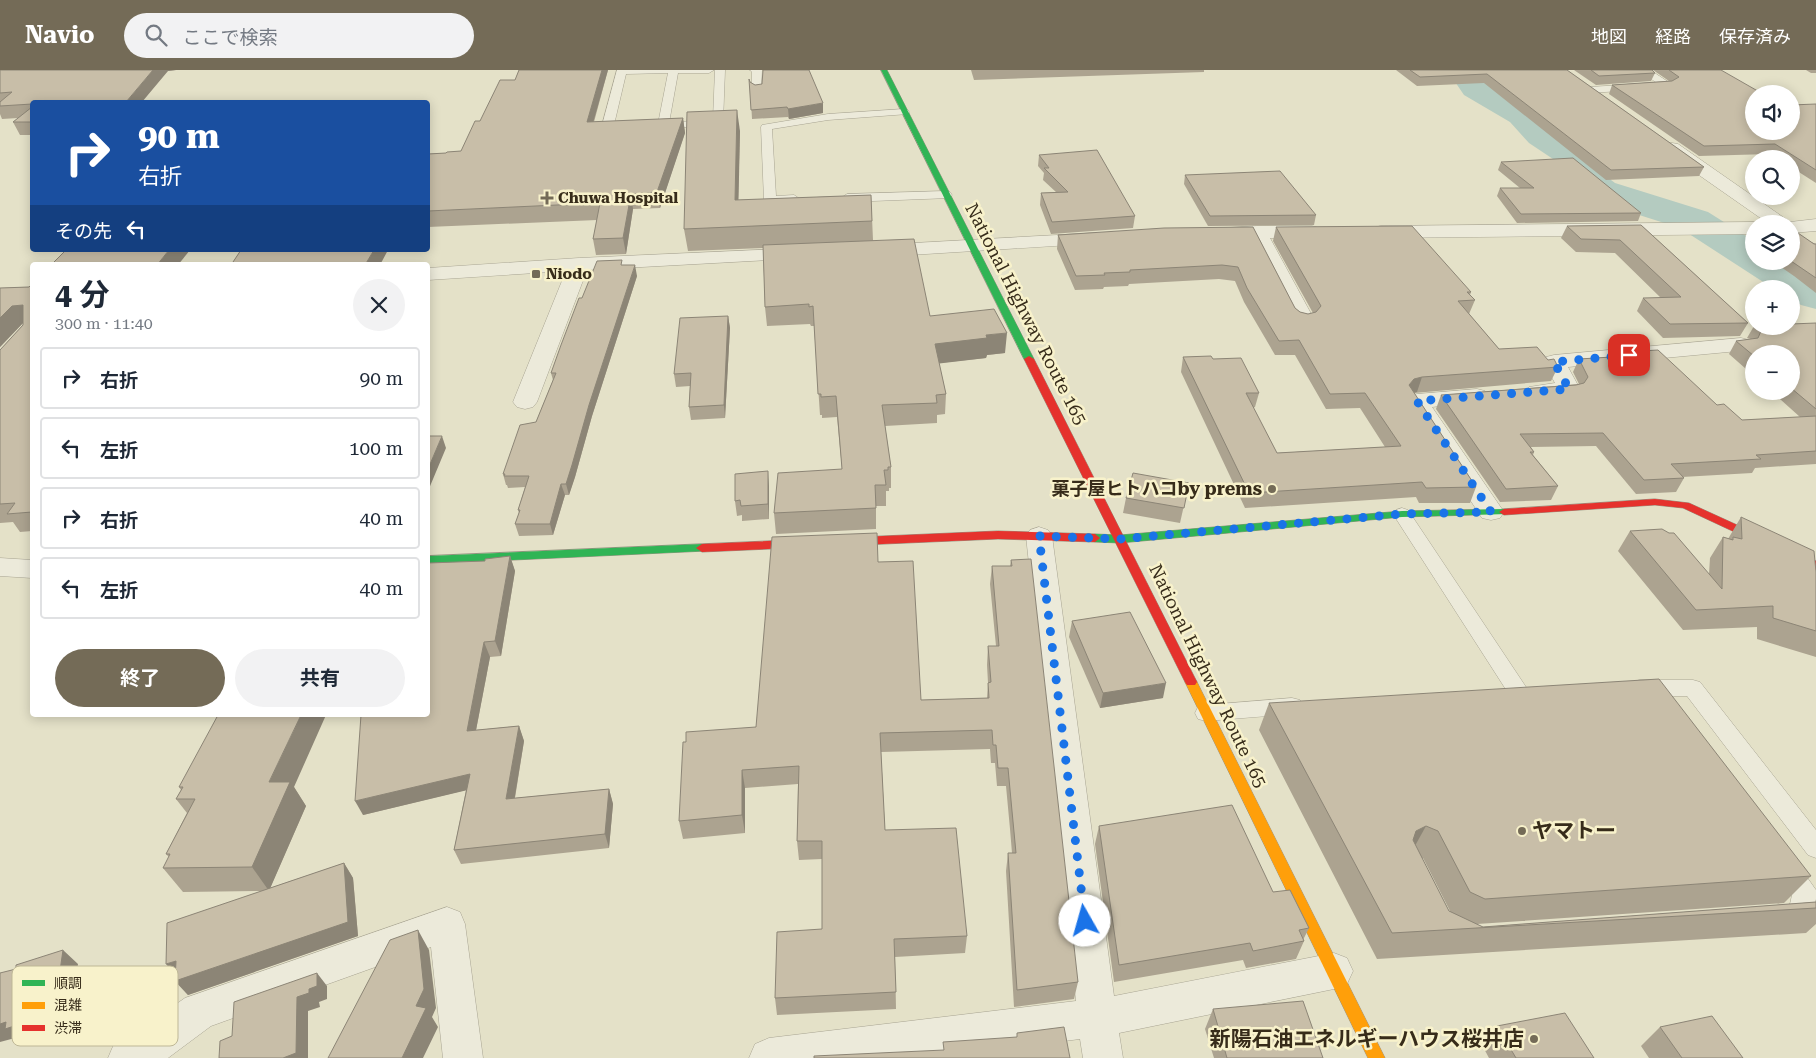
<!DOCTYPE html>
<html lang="ja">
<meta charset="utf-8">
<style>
body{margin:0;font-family:"Roboto Serif","Noto Sans JP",serif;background:#f2f2f3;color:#1f2937;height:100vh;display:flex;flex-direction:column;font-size:19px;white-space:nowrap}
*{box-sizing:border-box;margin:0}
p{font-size:16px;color:#747a83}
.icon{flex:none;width:28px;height:28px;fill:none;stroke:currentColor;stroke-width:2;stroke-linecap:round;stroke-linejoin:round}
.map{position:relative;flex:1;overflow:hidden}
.panel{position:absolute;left:30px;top:192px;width:400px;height:455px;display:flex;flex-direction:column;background:#fff;border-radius:5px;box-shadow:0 2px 12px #0003}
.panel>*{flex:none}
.top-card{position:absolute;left:30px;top:30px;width:400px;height:152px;border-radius:5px;box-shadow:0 2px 12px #0003;background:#1a4fa0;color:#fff;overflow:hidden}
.fabs{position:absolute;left:1745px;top:15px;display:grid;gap:10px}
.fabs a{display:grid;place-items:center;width:55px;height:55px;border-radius:50%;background:#fff;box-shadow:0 2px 12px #0003;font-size:25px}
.pin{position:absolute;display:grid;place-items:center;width:42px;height:42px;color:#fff;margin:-21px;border-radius:10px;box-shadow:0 2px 8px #0006}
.me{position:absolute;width:55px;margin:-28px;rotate:353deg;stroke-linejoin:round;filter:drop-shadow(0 0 4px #0008)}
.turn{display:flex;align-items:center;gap:18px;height:105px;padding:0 25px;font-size:22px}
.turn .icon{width:65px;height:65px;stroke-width:2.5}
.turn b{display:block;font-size:35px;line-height:42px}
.then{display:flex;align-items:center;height:48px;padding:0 25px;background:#0003;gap:10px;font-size:19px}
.round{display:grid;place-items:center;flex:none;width:52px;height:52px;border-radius:26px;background:#f2f2f3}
.head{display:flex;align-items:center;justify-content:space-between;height:85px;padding:0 25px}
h1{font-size:30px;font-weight:700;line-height:38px}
.button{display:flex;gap:10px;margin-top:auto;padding:10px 25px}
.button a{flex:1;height:58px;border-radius:30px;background:#746b57;color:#fff;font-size:20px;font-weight:700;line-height:58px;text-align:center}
.button a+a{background:#f2f2f3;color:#1f2937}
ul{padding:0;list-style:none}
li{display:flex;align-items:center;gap:15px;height:62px;margin:0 10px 8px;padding:0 15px;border:2px solid #e0e1e3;border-radius:5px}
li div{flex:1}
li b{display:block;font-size:19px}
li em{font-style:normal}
header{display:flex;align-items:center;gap:30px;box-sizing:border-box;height:70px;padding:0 25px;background:#746b57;color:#fff}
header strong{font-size:24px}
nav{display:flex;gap:28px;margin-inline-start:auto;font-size:18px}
.search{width:350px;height:45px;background:#f2f2f3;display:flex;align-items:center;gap:12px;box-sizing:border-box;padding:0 18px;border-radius:28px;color:#747a83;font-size:19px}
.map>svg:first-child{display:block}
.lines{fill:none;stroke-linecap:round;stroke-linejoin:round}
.river{fill:#b4cbc0;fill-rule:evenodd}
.lane-casing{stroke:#a8a492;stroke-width:1}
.street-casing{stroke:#a8a492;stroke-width:1}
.fast-casing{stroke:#989382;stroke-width:1}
.slow-casing{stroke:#989382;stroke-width:1}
.jam-casing{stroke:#989382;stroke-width:1}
.lane{fill:#eceada;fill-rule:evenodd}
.street{fill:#eceada;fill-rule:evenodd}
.fast{fill:#30b455;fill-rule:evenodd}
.slow{fill:#ff9f0a;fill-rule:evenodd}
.jam{fill:#e5322d;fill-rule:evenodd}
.wall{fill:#aca390;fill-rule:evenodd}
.shaded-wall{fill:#8c8576}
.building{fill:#c8bea8;stroke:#8c8576}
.route{stroke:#1a73e8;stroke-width:9;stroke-dasharray:0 16.2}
.poi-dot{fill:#746b57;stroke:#f8f2cb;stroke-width:2}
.labels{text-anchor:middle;stroke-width:5;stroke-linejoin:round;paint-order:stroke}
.far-poi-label{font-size:15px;font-weight:bold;fill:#372c1a;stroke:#f8f2cb;text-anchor:start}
.street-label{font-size:18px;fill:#372c1a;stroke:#f8f2cb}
.poi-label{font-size:18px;font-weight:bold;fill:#372c1a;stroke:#f8f2cb;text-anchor:end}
.near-poi-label{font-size:21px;font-weight:bold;fill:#372c1a;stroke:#f8f2cb;text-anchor:start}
.key{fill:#f8f2cb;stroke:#beb796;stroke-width:1}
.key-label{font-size:14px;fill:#372c1a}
</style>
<header>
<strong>Navio</strong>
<div class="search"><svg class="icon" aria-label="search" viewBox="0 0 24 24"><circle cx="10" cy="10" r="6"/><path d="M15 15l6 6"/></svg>ここで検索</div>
<nav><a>地図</a><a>経路</a><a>保存済み</a></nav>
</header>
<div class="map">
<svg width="1816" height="988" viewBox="0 0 1816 988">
<rect width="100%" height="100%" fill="#e4e1c8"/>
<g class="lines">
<path class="river" d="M1447,0H1478L1486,11L1534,38L1548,51L1554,59L1599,87L1611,110L1615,113L1708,142L1754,171V191H1788L1816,208V239L1801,235L1791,229V219H1774L1680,158L1589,129L1577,115L1571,101L1529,73L1510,52L1464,25Z"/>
<g class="lane-casing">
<g id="lane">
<path d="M617,0H714L709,3H678L669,53L713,49L715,0H725L723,52L718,55L655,59L654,57L658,54L668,3L626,4L613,59L619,58L625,61L619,64L602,65L600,63Z"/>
<path d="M750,0H762L761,22L757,23L752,20V2Z"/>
<path d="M1638,0H1650L1673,15L1668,18L1589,23L1584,20L1589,17L1657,13Z"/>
<path d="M904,39L908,40L909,42L908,44L828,50L772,59L776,126L794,125L800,129C794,135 770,136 764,130L761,57L762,55L828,44Z"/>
<path d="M946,121L950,122L952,125L950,128L847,132L841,128L847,124Z"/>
<path d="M1402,438L1408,440L1530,623L1526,629L1519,631L1512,629L1393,444L1396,440Z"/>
<path d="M1640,610H1693L1700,612L1816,760V788L1808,785L1687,626H1640L1633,624L1630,618L1633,612Z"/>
<path d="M1292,628L1300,630L1303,636L1300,642L1292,644L1206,651L1198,649L1195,643L1198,637L1206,635Z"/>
<path d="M1785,785L1794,789L1816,820V829L1809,853C1798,857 1789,858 1777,854L1773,846L1777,838L1790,834L1792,825L1773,796L1776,789Z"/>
</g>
</g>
<g class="street-casing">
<g id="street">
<path d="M1672,73L1678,74L1790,152L1816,149V161L1791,163V154H1769L1666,82L1664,78L1666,74Z"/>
<path d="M1754,152L1759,154H1754V164L1380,168L1373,166L1371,162L1373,158L1380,156Z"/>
<path d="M1257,156H1312L1319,158L1321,162L1319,166L1312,168H1270L1315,251L1311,255L1304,257L1297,255L1251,168L1211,167L1209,163L1211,159Z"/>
<path d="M1095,163L1102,165L1104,169L1102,173L878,187L871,185L868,181L871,177L878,175Z"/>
<path d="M800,178L807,180L810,184L807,188L587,200L537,332L533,337L525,339L517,337L513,332L566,201L428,210V198L579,188Z"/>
<path d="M1741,268L1749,270L1752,275L1749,280L1568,297L1580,319L1577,324C1562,328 1544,331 1529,327L1526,322L1529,317L1555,313L1543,292L1546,287L1554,285Z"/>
<path d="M1477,319L1485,321L1489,326L1485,331L1432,337L1504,442L1500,448L1491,450L1482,448L1405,331L1409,326L1417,324Z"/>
<path d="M1039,457L1048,460L1052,466L1114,926L1334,883L1347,888L1353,901L1347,914L1334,919L1119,963L1123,988H1083L1080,969L931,988H749L755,974L769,968L1076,931L1026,466L1030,460Z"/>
<path d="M0,488L32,490V508L0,506Z"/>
<path d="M447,837L460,842L465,854L483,988H443L431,877L211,956L168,988H108L114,974L129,967L185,928Z"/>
</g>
</g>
<g class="fast-casing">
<g id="fast">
<path d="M881,0H887L1034,289L1032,291L1029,292L1024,289Z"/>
<path d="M1504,439L1508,440L1509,442L1508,444L1402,447L1120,473L1095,472L1090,468L1095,464L1120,465L1402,441Z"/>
<path d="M702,474L708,478L706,481L428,494V486Z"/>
</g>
</g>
<g class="slow-casing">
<path id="slow" d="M1191,607L1195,609L1197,612L1385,988H1368L1185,612L1187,609Z"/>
</g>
<g class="jam-casing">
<g id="jam">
<path d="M1029,286L1034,289L1197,612L1195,615H1187L1185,612L1024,289Z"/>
<path d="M1655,429L1689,433L1816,491V500L1683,438L1655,435L1504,445L1499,442L1504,439Z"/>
<path d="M998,461L1095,464L1100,468L1095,472L998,469L702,482L696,478L702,474Z"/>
</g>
</g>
<use href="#lane" class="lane"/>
<use href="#street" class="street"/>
<use href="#fast" class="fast"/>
<use href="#slow" class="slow"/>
<use href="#jam" class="jam"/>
</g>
<g class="wall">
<path d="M0,0H176L168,1L32,32V65H20L13,52L18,48L2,49L0,44Z"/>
<path d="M519,0H608L594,52L683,48L685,63L660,138L633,139L626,184L596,185L593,169L597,150L428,157V84L446,83L461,81L480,51L515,10Z"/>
<path d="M971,0H1204V2L974,10Z"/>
<path d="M1396,0H1567L1704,97L1699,106L1606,110L1484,13L1417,16Z"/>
<path d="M1574,0H1652L1655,3L1651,11L1596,15Z"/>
<path d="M1653,0H1721L1754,61L1816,34V113L1791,97V89H1778L1770,84L1699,86L1609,24L1612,15L1669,11Z"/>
<path d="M1806,0H1816V3H1811Z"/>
<path d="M750,12L755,15L823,43L789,49L788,47L752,49Z"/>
<path d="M740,61L738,130L871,125L873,170L930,246L1005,283L987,285L986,288L939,293L946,324L945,344L937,345V353L885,356L891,397V418H889V421H886V436H876V459L776,464L774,443L842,399L837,347L822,348V345H820L814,256H811L810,254L767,256L765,237L763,178L688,181L684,159Z"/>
<path d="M1039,85L1135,146L1133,158L1051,164L1040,135L1041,123L1056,122L1043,110L1044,103L1038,96Z"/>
<path d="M1501,92L1641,143L1638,151L1517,153L1497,126L1500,118H1520L1498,100Z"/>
<path d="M1185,105L1316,145L1314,155L1208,156L1184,114Z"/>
<path d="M1641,155L1748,253L1740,266L1663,268L1637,241L1643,228H1661L1615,183L1576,182L1561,168L1567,156Z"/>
<path d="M1253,157L1295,238L1300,242L1308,244L1313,243L1273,171L1276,157L1471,222L1470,225L1475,230L1469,244L1499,279L1548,290L1558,297L1551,311L1414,323L1476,417L1470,433H1419L1416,427L1245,438L1181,302L1183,287L1213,289L1259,323L1255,337L1253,338L1277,383L1385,377L1360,338L1326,339L1295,285H1275L1244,232L1235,211L1219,209L1129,214L1128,216L1104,217L1103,219L1075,220L1057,179L1058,165Z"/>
<path d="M1791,163L1816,174V223L1794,206L1772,191H1791Z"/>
<path d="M1754,169V179L1750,176Z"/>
<path d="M623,195L637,206L592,346L575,407L569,425H565L553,465L519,466L515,454L519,443L518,440L525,417L508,418L507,415H506L503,404L536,352L553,310L551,303L582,228Z"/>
<path d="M32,214V461L20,462L13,452L0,453V280L23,255V253L0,277V218L29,217Z"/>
<path d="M728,246L730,258L725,348L691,350L689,337L690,316L676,317L674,304Z"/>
<path d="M1816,253V394L1755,398L1752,403L1682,407L1684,408L1676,422L1636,424L1596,376L1531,377L1534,382L1533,385L1558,416L1551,430L1500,432L1436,339L1441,325L1579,314L1573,302L1579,289L1623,286L1625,282L1717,335L1742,350L1800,347L1771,321H1791V284H1754V306L1729,284L1736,271L1751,269L1747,268L1754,256H1791Z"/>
<path d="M1189,413L1180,453L1123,443L1126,428Z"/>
<path d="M769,416V449L742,451V445L737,446L735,431Z"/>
<path d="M1741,447L1816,502V587L1757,569V557L1683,560L1618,481L1630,461L1709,504L1710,488L1723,467L1728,469Z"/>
<path d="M510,486L515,501L501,586L490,587L476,660L519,656L524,671L515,728L609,719L613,734L609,778L461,794L454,780L466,720L363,745L485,491Z"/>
<path d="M1011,490L1078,912L1074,929L1014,937L1006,801L1008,783H1012L1010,759L1006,716H997L995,693H991L990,679L881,682L885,760L967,866L965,883L895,887L896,939L777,945L775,928L822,859V789L799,790L797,771L798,714L745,718V763L683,769L679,751L756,657L878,492L921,630L987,628L988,613L987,595L988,576H996L990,514L992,496H1010Z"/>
<path d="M1072,551L1163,628L1100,638L1069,567Z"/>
<path d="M1269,633L1811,806L1784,833L1477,854L1483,857L1816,832V854L1806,863L1377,889L1259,660ZM1422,788H1423L1450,841H1449Z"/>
<path d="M179,717H294L306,736L270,818L344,793L353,808L358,866L188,925L175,911L263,821L183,822L163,798L169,787L166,784L187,743L176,729L181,720Z"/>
<path d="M1099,756L1273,822L1309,858L1303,870L1304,871L1296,889L1246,898L1243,890L1114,912L1095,774Z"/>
<path d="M1213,939L1323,988H1214L1205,959Z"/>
<path d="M1497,956L1594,988H1489L1482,975Z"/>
<path d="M1660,957L1743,988H1649L1641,976Z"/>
</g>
<g class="shaded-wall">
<path d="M153,0H176L168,1L142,32H126Z"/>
<path d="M602,0H608L589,67L587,52Z"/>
<path d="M823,33V43L789,49L788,39Z"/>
<path d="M737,40L740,61L738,152L735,130Z"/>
<path d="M683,48L685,63L660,138L657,122Z"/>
<path d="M631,124L633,139L626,184L623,168Z"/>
<path d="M169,180H190L178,195H157Z"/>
<path d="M374,180H388L380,195H365Z"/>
<path d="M635,195L637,206L592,346L575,407L569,425L566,414L589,335Z"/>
<path d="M23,235V253L0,277V248L12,236Z"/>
<path d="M728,246L730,258L725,348L724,335Z"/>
<path d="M1007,263L1005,283L987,285L986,288L935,294V274L986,265Z"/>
<path d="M1422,307L1417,322L1409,324V315L1414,309Z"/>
<path d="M442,366L446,378L428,421L429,423L428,425V399Z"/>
<path d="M768,401L769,416V449L768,434Z"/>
<path d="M561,414L565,425L553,465L550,454Z"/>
<path d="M510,486L515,501L501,586L495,571Z"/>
<path d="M484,572L490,587L473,676L467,661Z"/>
<path d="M1166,613L1163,628L1100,638L1103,623Z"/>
<path d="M301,645H326L294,717L306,736L269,821L252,797L269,712Z"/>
<path d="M519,656L524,671L512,744L506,729Z"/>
<path d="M742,700L745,718V763L742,745Z"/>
<path d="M470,704L476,718L363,745L355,731Z"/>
<path d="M609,719L613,734L609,778L605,764Z"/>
<path d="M1426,756L1411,783L1401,788L1416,761Z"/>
<path d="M344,793L353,808L358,866L188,925L175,911Z"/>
<path d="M418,860L429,880L436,938L432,947L438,957L423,988H402L416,936Z"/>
<path d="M63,880L78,894L69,957L21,973L15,968L0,972V954Z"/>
<path d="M176,891L178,908L166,894Z"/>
<path d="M317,903L327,916V929L319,932L320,937L308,941V988H283L297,927L309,919Z"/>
</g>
<g class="building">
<path d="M0,0H153L126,32H32V34L0,36V32L12,22L0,23Z"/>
<path d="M519,0H602L587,52L683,48L657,122L631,124L623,168L593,169L600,133L428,141V84L446,83L447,82L461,81L475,51H480L500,10H515Z"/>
<path d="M763,0H809L823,33L788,39L787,37L751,40L749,9L750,12L755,15L762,14Z"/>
<path d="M1410,0H1567L1704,97L1611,100L1487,4L1420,7Z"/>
<path d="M1591,0H1652L1655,3L1599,6Z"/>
<path d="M1669,0H1721L1763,24H1754V61H1791V35L1816,34V100L1775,74L1704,76L1612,15L1672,11L1679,7Z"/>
<path d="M32,37V52H13Z"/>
<path d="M737,40L735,130L871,125L872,151L684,159L687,42Z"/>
<path d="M1097,80L1135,146L1052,152L1041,123L1068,122L1044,98H1049L1039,85Z"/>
<path d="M1573,88L1641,143L1521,144L1500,118H1534L1501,92Z"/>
<path d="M1280,101L1316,145L1210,146L1185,105Z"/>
<path d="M1641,155L1748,253L1670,254L1643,228L1681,227L1620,170L1581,169L1567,156Z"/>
<path d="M1412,156L1471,222H1467L1475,230L1458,231L1499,279L1537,277L1548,290L1554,289L1558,297L1422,307L1414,309L1409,315L1476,417L1426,418L1422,412L1249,423L1183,287L1211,286L1213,289L1241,288L1259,323H1246L1277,383L1401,376L1365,323L1330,324L1299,270L1279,271L1247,218L1238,197L1222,195L1130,200V202L1104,203L1105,205L1076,206L1058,165L1164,158L1253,157L1295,238L1300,242L1308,244L1316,242L1321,236L1276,157Z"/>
<path d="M1791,163H1798L1814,174H1816V208L1791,191Z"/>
<path d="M914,169L930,246L994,239L1007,263L986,265L987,268L935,274L946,324L936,325L937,333L882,335L891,397H888V400H884L886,415H875L876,438L774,443L778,403L842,399L836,326L821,327V324H818L813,236L809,237V234L765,237L763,175Z"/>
<path d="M66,180H169L157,195H51Z"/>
<path d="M241,180H374L365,195H231Z"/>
<path d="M622,190L621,195H635L589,335L572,395L566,414H561L550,454H515L520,440H518L529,406H504L505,404H503L520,355L536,352L556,303H551L561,275L579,228H582L597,191Z"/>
<path d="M32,214V442L7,444L15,433L0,434V280L23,255V235L12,236L0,248V218L29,217Z"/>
<path d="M728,246L724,335L689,337L691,303L674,304L680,248Z"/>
<path d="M1816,253V339L1791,318V284H1754V286L1736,271L1758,268L1761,261L1758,256H1791V254Z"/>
<path d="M1658,280L1717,335L1724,334L1742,350L1816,346V381L1756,385L1761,389L1671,394L1684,408L1644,410L1603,363L1520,364L1534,382H1530L1558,416L1506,419L1441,325L1576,315L1584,313L1588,307L1579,289L1628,286L1625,282Z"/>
<path d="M428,366H442L428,399Z"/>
<path d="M768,401V434L741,436L740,430L735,431V404Z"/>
<path d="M1133,403L1189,413L1184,438L1126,428Z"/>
<path d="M1741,447L1814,481L1816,502V561L1773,548V536L1696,540L1630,461L1662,459L1669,463H1674L1722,519L1723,467L1733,470V467L1742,469Z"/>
<path d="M877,463L878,492L913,491L921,630L989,628L988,613L991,612L988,576H999L992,496H1012L1011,490L1031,489L1078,912L1017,920L1008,783H1016L1012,741L1008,698H998L996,675H993L992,660L880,663L885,760L956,758L967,866L894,869L896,922L775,928L777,862L822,859V771H797L799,696L742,700V745L679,751L683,672H686V662L756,657L772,467Z"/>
<path d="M510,486L495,571L484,572L467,661L519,656L506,729L609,719L605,764L454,780L470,704L355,731L361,645H428V493L485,491V489Z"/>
<path d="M1130,542L1166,613L1103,623L1072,551Z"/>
<path d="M1659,609L1811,806L1485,829L1470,822L1438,761L1426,756L1416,761L1413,770L1449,841L1483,857L1816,832V838L1392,863L1269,633Z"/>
<path d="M218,645H301L269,712H290L252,797L163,798L170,784H166L195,729H176L183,717H179Z"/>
<path d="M1232,735L1273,822L1290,820L1309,858L1299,860L1304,871L1253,881L1250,873L1119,895L1099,756Z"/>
<path d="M344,793L348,852L175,911L176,891L166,894L167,853Z"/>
<path d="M418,860L424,919L416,936L426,938L402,988H328L390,870Z"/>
<path d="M63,880L54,943L5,959L6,952L0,954V903L16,899V895Z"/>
<path d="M317,903V916L309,919V923L297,927L296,983L283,988H219L220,971L232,966L234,932Z"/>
<path d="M1303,931L1323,988H1227L1213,939Z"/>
<path d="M1565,943L1594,988H1516L1497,956Z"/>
<path d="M1712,946L1743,988H1682L1660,957Z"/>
<path d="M1064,957L1070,988H814V986L944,980L943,972L1017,967V963Z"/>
</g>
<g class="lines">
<path class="route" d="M1085,851L1039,466L1120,469L1402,444L1491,442L1417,331L1569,319L1554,292L1629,285"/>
</g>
<g class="poi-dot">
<path d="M544.5 120.5h5v5h5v5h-5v5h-5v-5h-5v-5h5z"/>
<rect x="531" y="199" width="10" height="10" rx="2.5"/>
<circle cx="1272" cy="419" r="5"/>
<circle cx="1522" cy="761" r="5"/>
<circle cx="1534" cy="969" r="5"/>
</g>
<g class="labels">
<g class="far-poi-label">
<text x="558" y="133">Chuwa Hospital</text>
<text x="546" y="209">Niodo</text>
</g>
<g class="street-label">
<text transform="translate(1026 244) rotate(63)" y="6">National Highway Route 165</text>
<text transform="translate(1208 606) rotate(64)" y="6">National Highway Route 165</text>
</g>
<g class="poi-label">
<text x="1262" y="425">菓子屋ヒトハコby prems</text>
</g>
<g class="near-poi-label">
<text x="1532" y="768">ヤマトー</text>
<text x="1524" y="976" text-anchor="end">新陽石油エネルギーハウス桜井店</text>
</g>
</g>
<rect x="12" y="896" width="166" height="80" rx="8" class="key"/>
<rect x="22" y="910" width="23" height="6" fill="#30b455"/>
<rect x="22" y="932" width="23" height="7" fill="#ff9f0a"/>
<rect x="22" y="955" width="23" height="6" fill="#e5322d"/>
<g class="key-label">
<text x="54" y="918">順調</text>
<text x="54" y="940">混雑</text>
<text x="54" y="963">渋滞</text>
</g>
</svg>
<div class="fabs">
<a><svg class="icon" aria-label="sound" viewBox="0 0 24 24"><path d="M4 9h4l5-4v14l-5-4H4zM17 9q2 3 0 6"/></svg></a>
<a><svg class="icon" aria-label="search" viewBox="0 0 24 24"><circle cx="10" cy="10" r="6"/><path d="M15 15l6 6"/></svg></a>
<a><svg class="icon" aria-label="layers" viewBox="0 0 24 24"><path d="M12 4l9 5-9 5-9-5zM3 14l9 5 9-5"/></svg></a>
<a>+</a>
<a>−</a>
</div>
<div class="pin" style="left:1629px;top:285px;background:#d93025"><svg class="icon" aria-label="arrive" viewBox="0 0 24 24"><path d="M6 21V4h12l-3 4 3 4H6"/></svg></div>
<svg class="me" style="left:1085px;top:851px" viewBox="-20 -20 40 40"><circle r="19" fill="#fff"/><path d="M0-13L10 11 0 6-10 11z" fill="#1a73e8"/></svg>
<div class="top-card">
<div class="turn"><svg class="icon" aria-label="right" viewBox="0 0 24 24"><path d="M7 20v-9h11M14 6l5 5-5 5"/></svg><div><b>90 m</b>右折</div></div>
<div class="then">その先<svg class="icon" aria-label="left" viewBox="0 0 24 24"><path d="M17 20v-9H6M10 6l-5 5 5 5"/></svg></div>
</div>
<section class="panel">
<div class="head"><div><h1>4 分</h1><p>300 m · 11:40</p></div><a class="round"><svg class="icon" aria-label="close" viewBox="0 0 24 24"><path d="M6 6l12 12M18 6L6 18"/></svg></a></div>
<ul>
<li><svg class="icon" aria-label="right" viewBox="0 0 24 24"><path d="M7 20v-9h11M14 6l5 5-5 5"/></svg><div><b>右折</b></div><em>90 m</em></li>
<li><svg class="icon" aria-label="left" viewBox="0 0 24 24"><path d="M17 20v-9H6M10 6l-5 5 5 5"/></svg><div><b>左折</b></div><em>100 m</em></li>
<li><svg class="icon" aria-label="right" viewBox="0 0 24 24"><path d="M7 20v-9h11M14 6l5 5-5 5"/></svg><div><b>右折</b></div><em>40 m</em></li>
<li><svg class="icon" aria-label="left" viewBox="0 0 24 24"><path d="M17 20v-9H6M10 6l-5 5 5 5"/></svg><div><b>左折</b></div><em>40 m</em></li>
</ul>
<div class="button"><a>終了</a><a>共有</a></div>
</section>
</div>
